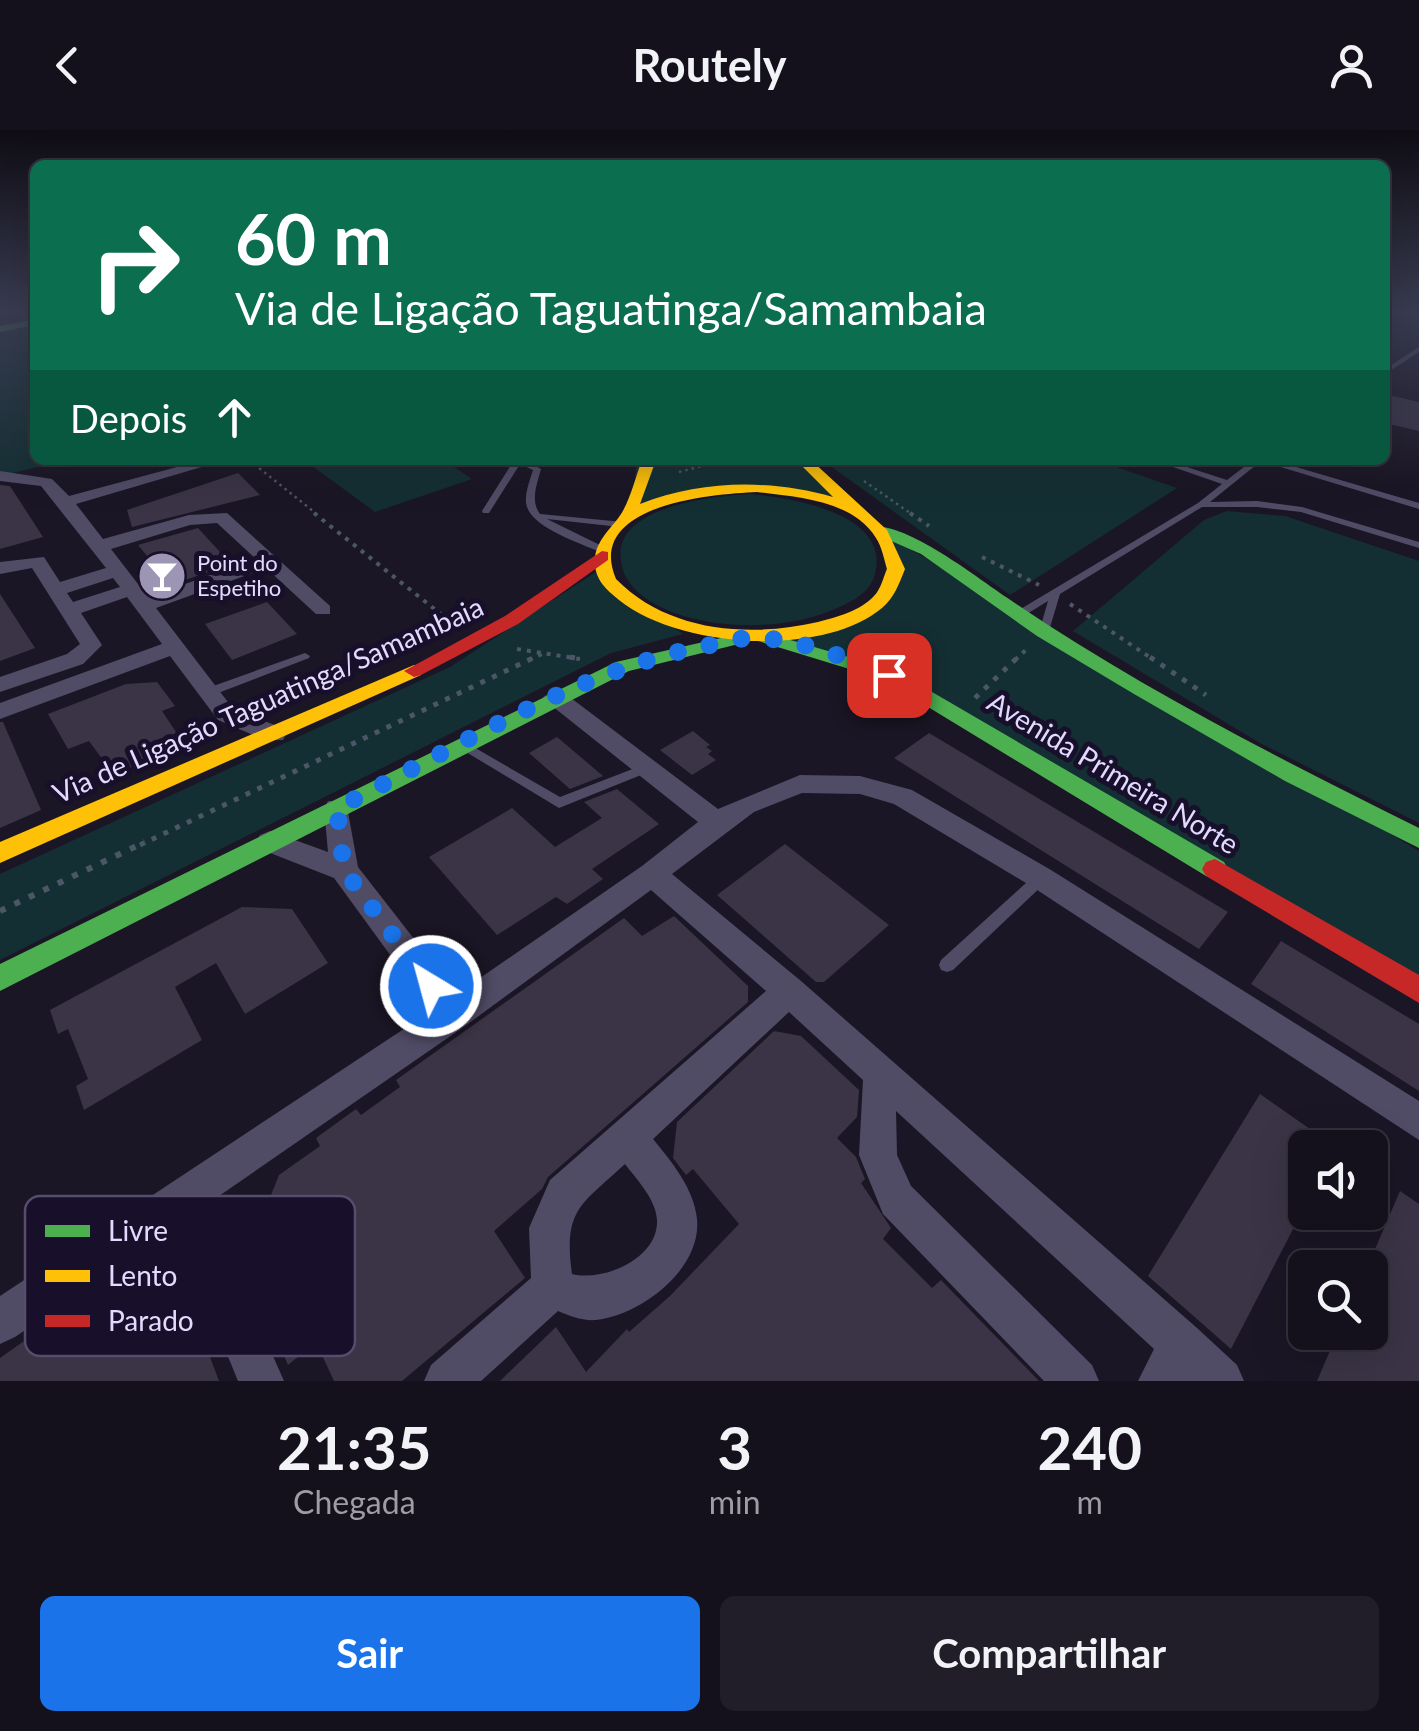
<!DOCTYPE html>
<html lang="pt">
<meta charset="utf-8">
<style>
body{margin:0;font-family:Lato,sans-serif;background:#211e29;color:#f1f3f6;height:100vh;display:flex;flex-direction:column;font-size:38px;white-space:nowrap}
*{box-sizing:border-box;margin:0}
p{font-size:32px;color:#9d9da3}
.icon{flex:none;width:55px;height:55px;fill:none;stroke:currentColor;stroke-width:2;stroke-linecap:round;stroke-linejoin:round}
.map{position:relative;height:1251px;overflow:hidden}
.panel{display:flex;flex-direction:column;background:#14101c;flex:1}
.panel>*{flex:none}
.banner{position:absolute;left:30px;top:30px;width:1360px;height:305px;border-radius:15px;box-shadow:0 10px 40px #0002,0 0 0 2px #33303b;background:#0b6e4f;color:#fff;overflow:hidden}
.buttons{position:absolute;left:1288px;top:1000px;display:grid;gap:20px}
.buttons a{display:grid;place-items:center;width:100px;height:100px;border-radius:15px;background:#14101c;box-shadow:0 10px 40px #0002,0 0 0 2px #33303b;font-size:50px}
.pin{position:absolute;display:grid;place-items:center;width:85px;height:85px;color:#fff;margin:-42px;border-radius:20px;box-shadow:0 5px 15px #0006}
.me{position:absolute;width:110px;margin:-55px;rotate:323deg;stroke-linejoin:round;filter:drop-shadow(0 0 8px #0008)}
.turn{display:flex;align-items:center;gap:35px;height:210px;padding:0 40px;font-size:45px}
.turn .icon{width:130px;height:130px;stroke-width:2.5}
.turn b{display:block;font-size:70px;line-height:85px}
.then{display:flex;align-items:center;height:95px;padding:0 40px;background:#0003;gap:20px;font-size:38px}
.eta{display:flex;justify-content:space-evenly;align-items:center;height:170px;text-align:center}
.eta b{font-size:60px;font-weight:700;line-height:70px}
.primary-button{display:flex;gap:20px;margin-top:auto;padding:20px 40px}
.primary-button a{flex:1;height:115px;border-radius:15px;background:#1a73e8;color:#fff;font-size:40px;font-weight:700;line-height:115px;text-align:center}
.primary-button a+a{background:#211e29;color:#f1f3f6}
header{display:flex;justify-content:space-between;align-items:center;height:130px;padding:0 40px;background:#14101c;font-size:45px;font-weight:700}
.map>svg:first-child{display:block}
.green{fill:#142f33}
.building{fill:#3a3446}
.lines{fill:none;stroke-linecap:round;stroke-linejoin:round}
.path-far3{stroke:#4b5666;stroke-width:2.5;stroke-dasharray:2.5 4;stroke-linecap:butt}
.path-far2{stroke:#4b5666;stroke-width:4;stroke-dasharray:4 6;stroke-linecap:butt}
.path-far1{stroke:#4b5666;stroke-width:5;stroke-dasharray:5 8;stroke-linecap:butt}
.path{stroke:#4b5666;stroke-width:6;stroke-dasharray:6 10;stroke-linecap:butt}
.lane{fill:#504c66;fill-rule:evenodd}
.street{fill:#504c66;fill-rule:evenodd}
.fast{fill:#4caf50;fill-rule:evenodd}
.slow{fill:#ffc107;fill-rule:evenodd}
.jam{fill:#c62828;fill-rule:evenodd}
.route{stroke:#1a73e8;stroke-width:18;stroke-dasharray:0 32.4}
.labels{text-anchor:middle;stroke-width:10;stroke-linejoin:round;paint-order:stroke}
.far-poi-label{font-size:22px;fill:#e2daff;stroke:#18102b;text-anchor:start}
.street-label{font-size:28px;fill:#e2daff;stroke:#18102b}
.key{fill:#18102b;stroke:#554d6b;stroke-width:2.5}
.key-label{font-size:28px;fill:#e2daff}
</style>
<header><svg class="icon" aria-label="back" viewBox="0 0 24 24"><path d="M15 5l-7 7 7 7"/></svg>Routely<svg class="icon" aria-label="person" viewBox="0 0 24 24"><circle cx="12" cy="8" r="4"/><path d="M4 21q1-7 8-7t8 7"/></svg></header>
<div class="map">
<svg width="1419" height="1251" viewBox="0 0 1419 1251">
<rect width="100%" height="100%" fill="#1b1625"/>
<g class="green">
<path d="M35,195V330H67L0,346V202Z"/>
<path d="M304,330H444L472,349L375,382Z"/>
<path d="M637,330H796L849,375L730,358L631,385Z"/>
<path d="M822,330H1096L1177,358L1010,465Z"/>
<path d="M750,364C791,368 891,383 875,444C870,464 848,474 830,481C778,503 684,501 639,463C629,454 622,443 621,431C612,376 714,366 750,364Z"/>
<path d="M1227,381L1285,386L1419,431V693L1260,613L1073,501L1204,390Z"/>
<path d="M890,407L1419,721V852L888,547L775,509L881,473Z"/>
<path d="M596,442L683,504L611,523L0,830V744L450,537Z"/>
</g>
<g class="building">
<path d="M1393,266L1419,272V301L1385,293V272Z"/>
<path d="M238,343L260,365L132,397L127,380Z"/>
<path d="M0,355L10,356L43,407L0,419Z"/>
<path d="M198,398L231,434L171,455L138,415Z"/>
<path d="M0,464L35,518L0,531Z"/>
<path d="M267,472L297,504L232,530L205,494Z"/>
<path d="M157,552L175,576L162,581L176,602L153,632L142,637L140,633L114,645L89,611L68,619L48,584L126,554Z"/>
<path d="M0,592H3L41,680L0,698Z"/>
<path d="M693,601L710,615L706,617L712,621L708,624L716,630L692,645L660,620Z"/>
<path d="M929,603L1218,776L1228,782L1199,819L894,628Z"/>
<path d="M557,607L603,646L570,659L529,623Z"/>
<path d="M617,659L659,694L592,739L603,749L567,774L556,767L497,805L429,727L512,678L555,717L602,688L584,672Z"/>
<path d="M785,714L889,795L824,852H816L717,765Z"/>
<path d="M242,777L292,779L328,833L245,884L216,833L175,857L202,910L84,980L76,956L88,949L68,899L58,904L50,880Z"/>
<path d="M674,786L748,856V872L548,1047L542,1059L494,1101L525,1148L402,1251H334L316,1212L288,1235L240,1125L250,1118L279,1045L320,1016L316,1008L356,979L361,985L400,957L396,950L624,788L642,806Z"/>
<path d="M1281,811L1419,894V961L1251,854Z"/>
<path d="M774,901L801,906L859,960L857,987L837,1008L856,1027L865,1049L861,1053L891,1098L883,1109L932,1158L941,1150L1039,1251H500L556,1197L586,1242L627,1199L629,1202L670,1166L739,1094L693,1039L686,1045L673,1028L677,992Z"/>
<path d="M1260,964L1337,1018H1305V1076L1231,1219L1148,1146Z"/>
<path d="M1400,1061L1419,1074V1251H1317L1338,1202H1370V1131Z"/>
<path d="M123,1153L155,1155L179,1224L202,1206L219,1251H0V1228L58,1187L64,1195Z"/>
</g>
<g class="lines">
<g class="path-far3">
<path d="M249,330L318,385"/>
<path d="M50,335L67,330"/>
<path d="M679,342L725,330"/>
<path d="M864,351L913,385"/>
</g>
<g class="path-far2">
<path d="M314,383L457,497"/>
<path d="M910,383L929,396"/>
<path d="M982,427L1039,455"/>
<path d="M1070,474L1154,530"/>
<path d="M517,519L580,529"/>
<path d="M529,530L544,523"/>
<path d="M1015,530L1029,517"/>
</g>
<g class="path-far1">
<path d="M570,527L580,529"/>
<path d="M1150,527L1206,565"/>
<path d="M975,568L1018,527"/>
<path d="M140,715L535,527"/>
</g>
<path class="path" d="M0,781L145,712"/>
<g class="lane">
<path d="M1419,217V222L1385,244V239Z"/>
<path d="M514,330H524L541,339C537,354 530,371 540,384L623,392V396L620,397L547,389L606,418V422H600C580,413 529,397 526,373C525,362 530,350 533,340L520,334L489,383H483L482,381Z"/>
<path d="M1153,330H1165L1227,350L1253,330H1272L1419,373V379L1261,331L1210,372L1257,371L1302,377L1419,412V418L1301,382L1257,377H1202L1060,464L1048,504L1044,505L1039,502L1048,471L1022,487H1014V483L1198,373L1222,354Z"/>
<path d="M305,523L310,526L309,528L213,565L209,566L203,562L205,559Z"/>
<path d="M465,612L560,667L643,635H651L653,638L651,641L559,678L461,619L459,616Z"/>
<path d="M1041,742L1046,744L1048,748L1046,752L953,840L947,842L941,840L939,835L941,830L1036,744Z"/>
</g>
<g class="street">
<path d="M192,333L205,336L76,374L103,409L189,385L227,383L330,476V484H316L266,438L156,478L234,580L283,598L286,604L283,610H265L218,590L170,526L0,589V573L162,514L127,467L81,483L102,515L83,534L0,562V547L67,524L80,514L32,438L0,444V432L44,427L60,452L106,438L41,356L0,351V341L52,349L69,366ZM217,393L256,429L148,467L111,419L190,395ZM113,448L120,457L73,472L67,463Z"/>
<path d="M555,560L563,562L718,679L800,645L860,646L912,660L1051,740L1419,971V1010L1031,756L894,674L860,664L802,663L754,682L672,744L801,851L1197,1198L1237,1235L1244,1251H1138L1154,1219L896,981L897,1025L911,1056L1092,1235L1099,1251H1044L883,1084L859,1025L863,950L789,882L653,1009C671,1031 694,1058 697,1089C702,1139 641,1185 596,1190C582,1191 570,1186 558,1181L481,1251H424L431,1235L531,1148L529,1098L550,1050L766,861L651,760L465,896L206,1075L284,1251H238L175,1097L15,1207L0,1214V1166L431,881L334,748L260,719L256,712L260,705L270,701L328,722L324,678L328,671H346L358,737L457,864L642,736L698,692L547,572L543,567ZM625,1034C637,1050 656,1069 657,1090C659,1128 604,1152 572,1144C563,1079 581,1075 625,1034Z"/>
</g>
<g class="fast">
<path d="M35,189V195L0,202V196Z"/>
<path d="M873,397C906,392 978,448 1006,467C1136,556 1278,628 1419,698V718L1285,651L1134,564L1037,506L921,424L873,403Z"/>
<path d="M747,502L755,506L770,504L896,541L1224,732L1228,739L1224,746L1215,749L1206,746L882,549L755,510L629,541L0,861V834L616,532Z"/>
</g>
<g class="slow">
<path d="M642,330H656L640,374C702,350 769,349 833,367L796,330H811L887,400L905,439C899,454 894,468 882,478C822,528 678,518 619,470C607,460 595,450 595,433C594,413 608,402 619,387C630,372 635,348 642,330ZM757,362C796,367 853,370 876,408C882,417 884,429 887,439C883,448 881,459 874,466C860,481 837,487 818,492C749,508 668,502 616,449C584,374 713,364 757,362Z"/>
<path d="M414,535L424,541L421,545L0,733V712Z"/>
</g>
<g class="jam">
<path d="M602,421L608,422V430L518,494L421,545L414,547L404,541L505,486Z"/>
<path d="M1215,729L1419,845V873L1206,746L1202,739L1206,732Z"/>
</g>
</g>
<linearGradient id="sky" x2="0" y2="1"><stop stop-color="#0f0c14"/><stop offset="0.51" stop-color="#393c51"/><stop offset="1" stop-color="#393c51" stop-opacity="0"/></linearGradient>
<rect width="1419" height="357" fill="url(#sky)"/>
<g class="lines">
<path class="route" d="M431,856L344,740L337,678C453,620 578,540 705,516C722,513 740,507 757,508C800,509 849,529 889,545"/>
</g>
<defs>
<g id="bar-disc" transform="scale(2.5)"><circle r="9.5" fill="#9c95b3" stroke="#18102b"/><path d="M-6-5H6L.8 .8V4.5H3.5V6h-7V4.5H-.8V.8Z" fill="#fff"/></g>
</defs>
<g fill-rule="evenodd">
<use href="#bar-disc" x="162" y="446"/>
</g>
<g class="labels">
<g class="far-poi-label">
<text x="197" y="441">Point do<tspan x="197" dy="25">Espetiho</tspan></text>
</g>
<g class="street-label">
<text transform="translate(268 570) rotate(-24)" y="10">Via de Ligação Taguatinga/Samambaia</text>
<text transform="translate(1113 643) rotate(31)" y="10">Avenida Primeira Norte</text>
</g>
</g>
<rect x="25" y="1066" width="330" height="160" rx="15" class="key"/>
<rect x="45" y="1095" width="45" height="12" fill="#4caf50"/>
<rect x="45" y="1140" width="45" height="12" fill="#ffc107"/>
<rect x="45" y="1185" width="45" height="12" fill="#c62828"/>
<g class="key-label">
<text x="108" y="1111">Livre</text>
<text x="108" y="1156">Lento</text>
<text x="108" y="1201">Parado</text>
</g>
</svg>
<div class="buttons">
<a><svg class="icon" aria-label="sound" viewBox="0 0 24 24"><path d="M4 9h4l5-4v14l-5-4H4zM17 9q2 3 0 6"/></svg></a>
<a><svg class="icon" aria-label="search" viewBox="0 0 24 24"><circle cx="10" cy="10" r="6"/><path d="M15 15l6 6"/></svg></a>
</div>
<div class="pin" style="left:889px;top:545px;background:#d93025"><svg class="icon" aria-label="arrive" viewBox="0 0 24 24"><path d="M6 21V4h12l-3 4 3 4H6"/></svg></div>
<svg class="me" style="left:431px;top:856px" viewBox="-20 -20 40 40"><circle r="17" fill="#1a73e8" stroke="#fff" stroke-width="3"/><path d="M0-11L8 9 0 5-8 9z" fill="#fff"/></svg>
<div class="banner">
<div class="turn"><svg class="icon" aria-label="right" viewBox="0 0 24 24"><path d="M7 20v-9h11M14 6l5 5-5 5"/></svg><div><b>60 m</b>Via de Ligação Taguatinga/Samambaia</div></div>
<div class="then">Depois<svg class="icon" aria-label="ahead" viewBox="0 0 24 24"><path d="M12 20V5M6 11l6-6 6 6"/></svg></div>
</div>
</div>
<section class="panel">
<div class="eta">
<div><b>21:35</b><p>Chegada</p></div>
<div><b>3</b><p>min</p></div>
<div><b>240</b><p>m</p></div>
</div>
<div class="primary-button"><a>Sair</a><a>Compartilhar</a></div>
</section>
